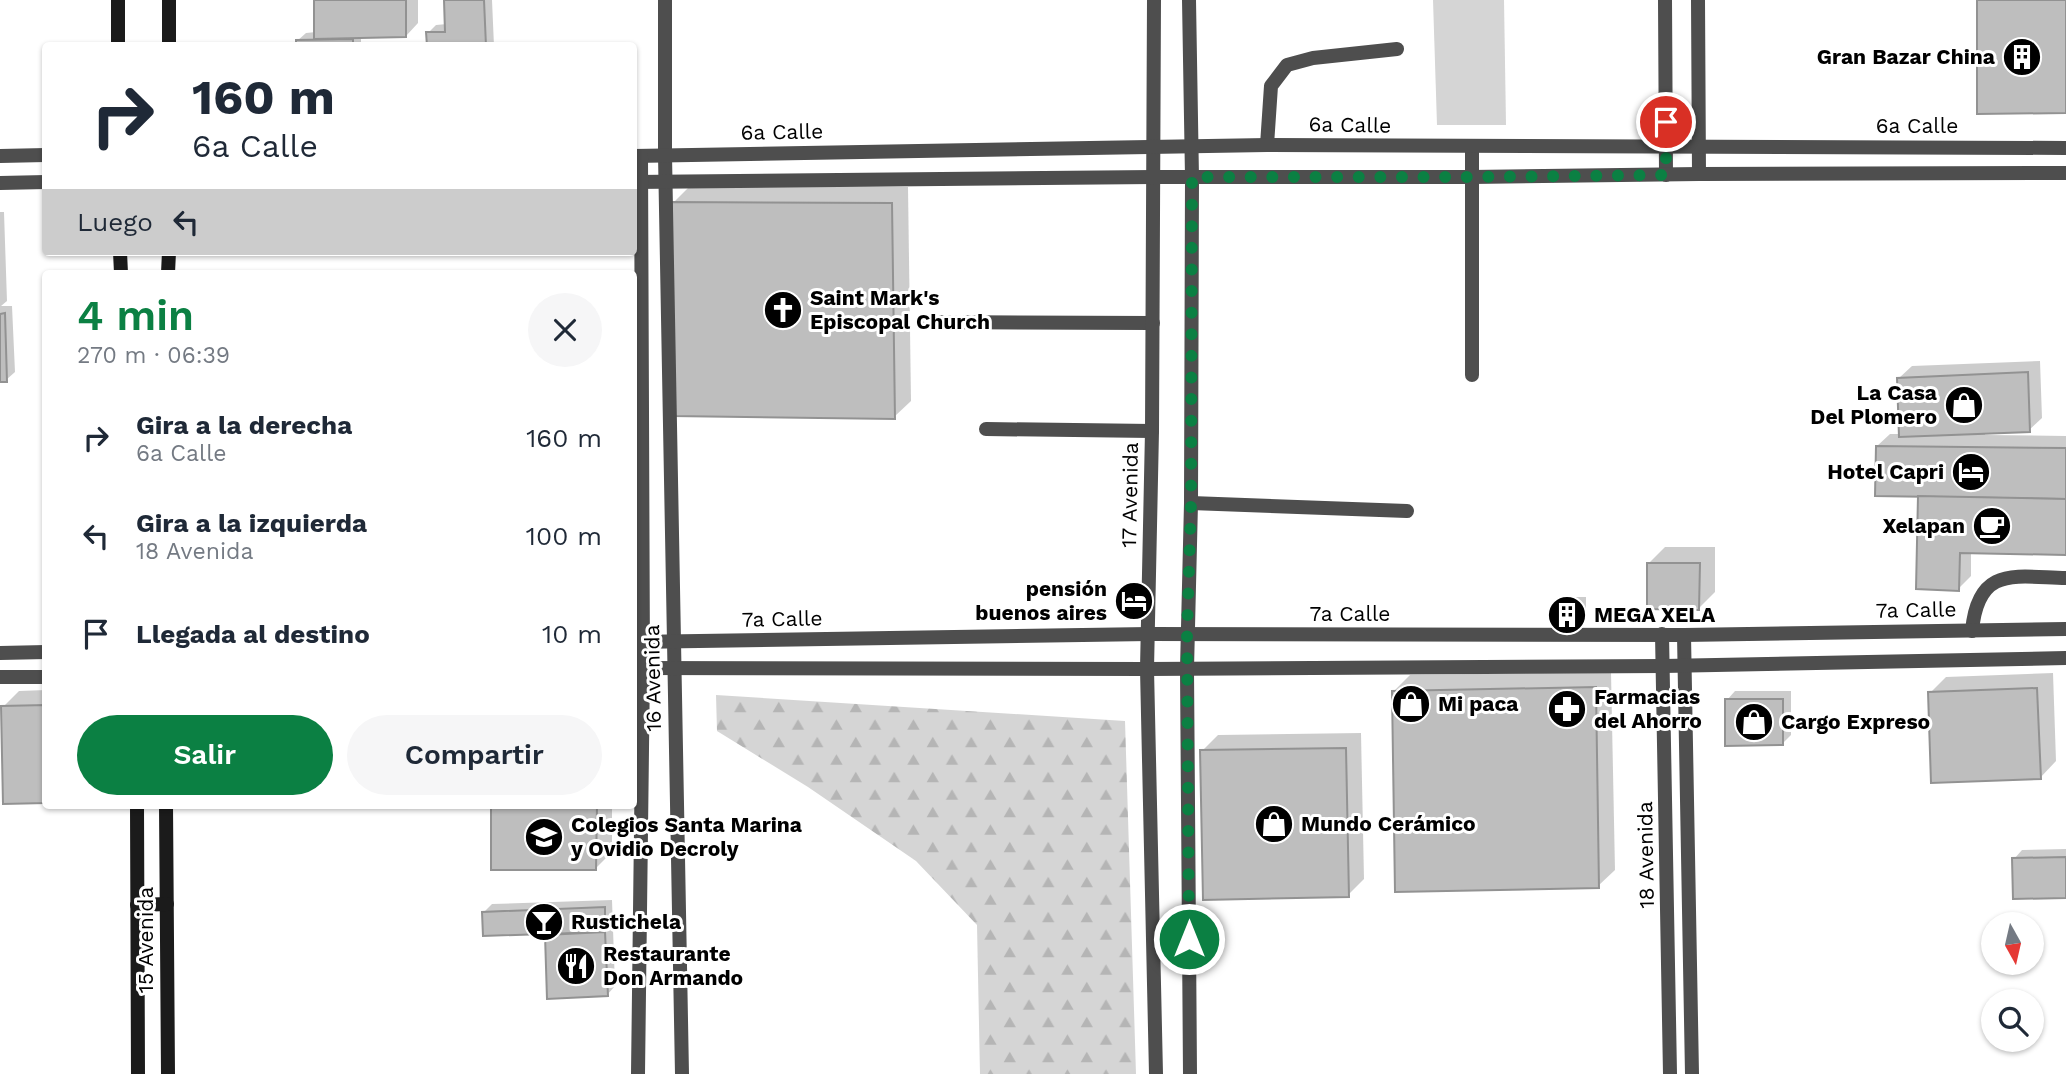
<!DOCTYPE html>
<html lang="es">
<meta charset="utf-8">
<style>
body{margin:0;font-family:"Work Sans",sans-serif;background:#f6f6f7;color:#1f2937;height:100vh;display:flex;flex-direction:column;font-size:26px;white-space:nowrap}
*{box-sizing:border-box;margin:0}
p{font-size:23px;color:#747a83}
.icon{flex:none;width:38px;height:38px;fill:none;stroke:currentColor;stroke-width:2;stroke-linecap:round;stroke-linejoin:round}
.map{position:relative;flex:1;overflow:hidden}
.sheet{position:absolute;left:42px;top:270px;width:595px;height:539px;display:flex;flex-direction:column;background:#fff;border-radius:7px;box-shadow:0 2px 5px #0004}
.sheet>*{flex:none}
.hud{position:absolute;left:42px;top:42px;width:595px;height:214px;border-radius:7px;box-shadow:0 2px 5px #0004;background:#fff;color:#1f2937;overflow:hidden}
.needle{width:46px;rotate:172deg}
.tools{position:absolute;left:1981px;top:912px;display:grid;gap:14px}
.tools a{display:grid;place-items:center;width:63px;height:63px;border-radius:50%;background:#fff;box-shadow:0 2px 5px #0004;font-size:35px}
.pin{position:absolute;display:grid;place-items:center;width:60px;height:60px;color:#fff;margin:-30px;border:4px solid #fff;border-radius:50%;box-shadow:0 2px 7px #0007}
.me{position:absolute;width:77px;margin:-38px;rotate:0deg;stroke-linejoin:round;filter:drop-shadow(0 0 5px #0008)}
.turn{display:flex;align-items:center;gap:24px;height:147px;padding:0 35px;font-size:32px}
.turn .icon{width:91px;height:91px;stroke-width:2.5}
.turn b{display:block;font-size:49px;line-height:60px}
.then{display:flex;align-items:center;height:66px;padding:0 35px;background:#0003;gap:14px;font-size:26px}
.round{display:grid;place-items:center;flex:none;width:74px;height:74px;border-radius:37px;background:#f6f6f7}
.headline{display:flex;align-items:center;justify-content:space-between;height:119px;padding:0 35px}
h1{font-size:42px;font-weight:600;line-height:52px;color:#0b8043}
.cta{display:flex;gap:14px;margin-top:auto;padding:14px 35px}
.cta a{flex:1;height:80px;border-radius:42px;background:#0b8043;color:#fff;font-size:28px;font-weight:600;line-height:80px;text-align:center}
.cta a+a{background:#f6f6f7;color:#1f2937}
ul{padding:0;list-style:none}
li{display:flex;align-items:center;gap:21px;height:98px;padding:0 35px}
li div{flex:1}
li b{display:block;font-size:26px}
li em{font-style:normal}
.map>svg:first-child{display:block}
.grass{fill:#d5d5d5}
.forest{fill:url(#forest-firs)}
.shadow{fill:#0003}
.building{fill:#bebebe;stroke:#929292;stroke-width:2}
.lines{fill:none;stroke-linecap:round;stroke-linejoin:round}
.lane{stroke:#4e4e4e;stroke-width:14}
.street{stroke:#4e4e4e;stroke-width:14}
.secondary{stroke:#1b1b1b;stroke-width:14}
.route{stroke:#0b8043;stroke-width:12;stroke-dasharray:0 21.6}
.labels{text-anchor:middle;stroke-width:6;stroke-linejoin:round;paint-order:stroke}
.poi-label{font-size:21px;font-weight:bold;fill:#000;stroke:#fff;text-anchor:start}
.street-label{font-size:21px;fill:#000;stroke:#fff}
</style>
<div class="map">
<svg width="2066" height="1074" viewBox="0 0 2066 1074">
<defs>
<pattern id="forest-firs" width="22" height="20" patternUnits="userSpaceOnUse" patternTransform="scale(1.75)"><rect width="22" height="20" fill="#d5d5d5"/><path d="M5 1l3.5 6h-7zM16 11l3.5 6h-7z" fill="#b5b5b5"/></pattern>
</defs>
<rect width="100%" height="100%" fill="#fff"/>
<path class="grass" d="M1433,0H1504L1506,125H1437Z"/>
<path class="forest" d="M716,695L1125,721L1136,1074H980L977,925L916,861L808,787L717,731Z"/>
<g class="shadow">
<path d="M316,0H418V23L406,36H361V46H297V41L306,33L316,32Z"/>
<path d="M446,0H492L494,46H428V33L436,25L447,24Z"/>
<path d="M690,186L908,187L911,401L894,417L674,202Z"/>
<path d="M0,212H4L7,301L1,306H12L15,372L6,380H0Z"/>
<path d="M2040,361L2042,418L2029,430L1985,432V435L2066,436V553L1971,552V576L1958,589L1920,494L1877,446L1890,434H1901L1899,378L1912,366Z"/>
<path d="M1665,547H1715V592L1699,608L1649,563Z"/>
<path d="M1565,597H1586V617L1578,625L1556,605Z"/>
<path d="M1611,672L1615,870L1598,886L1393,692L1410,675Z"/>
<path d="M2053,673L2056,761L2040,778L1930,693L1946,677Z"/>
<path d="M46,690V801L3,707L19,691Z"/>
<path d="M1735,691H1791V735L1783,743L1727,700Z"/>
<path d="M1361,733L1364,879L1348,895L1202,751L1218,735Z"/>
<path d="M493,805H612V852L596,868Z"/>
<path d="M2066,849V896L2014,859L2022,850Z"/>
<path d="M612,900L615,986L607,995L549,998L546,933L484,912L492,904Z"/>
</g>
<g class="building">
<path d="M314,0H406V37L314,39Z"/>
<path d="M444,0H484L486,46H427L426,32H445Z"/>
<path d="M1977,0H2066V113L1977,114Z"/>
<path d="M353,39V46H296V40Z"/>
<path d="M672,202L892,203L895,419L672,416Z"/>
<path d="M5,313L7,382H0V314Z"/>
<path d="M2028,372L2030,432L1899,437L1897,378Z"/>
<path d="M1876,446L2066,448V499L1875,496Z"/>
<path d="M1918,496L2066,499V555L1960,553L1959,591L1916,589Z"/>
<path d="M1647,563H1700L1699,610L1647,609Z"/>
<path d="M1555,604H1578L1579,627H1555Z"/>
<path d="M1596,687L1599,888L1395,892L1392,691Z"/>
<path d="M2037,688L2041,779L1931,783L1928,692Z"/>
<path d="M1725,699H1783V745L1725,746Z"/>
<path d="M46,705V803L3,804L1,706Z"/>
<path d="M1346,748L1349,897L1203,900L1200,750Z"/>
<path d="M491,805H597L596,870H491Z"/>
<path d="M2066,857V898L2013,899L2012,858Z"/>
<path d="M605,907V932L483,936L482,912Z"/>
<path d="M605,932L608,996L547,999L545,935Z"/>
</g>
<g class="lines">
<g class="lane">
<path d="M1267,145L1271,86L1287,65L1313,58L1397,49"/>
<path d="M1472,148V375"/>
<path d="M665,155V0"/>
<path d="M930,322L1153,323"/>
<path d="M986,429L1152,431"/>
<path d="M1191,503L1407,511"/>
<path d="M1972,631C1978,565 2015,577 2066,578"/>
</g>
<g class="street">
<path d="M1154,0L1152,431L1147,669L1156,1074"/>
<path d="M1189,0L1192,177L1191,503L1187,669L1190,1074"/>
<path d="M1665,0L1666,175"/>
<path d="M1698,0L1699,174"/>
<path d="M665,155L682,1074"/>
<path d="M0,156L46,155"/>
<path d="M634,156L1267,145L2066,148"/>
<path d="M634,182L1154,177H1472L1699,174L2066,173"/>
<path d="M0,183L46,182"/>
<path d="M1662,634L1670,1074"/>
<path d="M1684,635L1692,1074"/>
<path d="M634,642L1149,634L1684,635L2066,629"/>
<path d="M0,653L46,652"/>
<path d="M634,668L1147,669L1664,666L2066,658"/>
<path d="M0,677H46"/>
<path d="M638,1074L643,668L641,156"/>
</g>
<g class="secondary">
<path d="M169,0V46"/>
<path d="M118,46V0"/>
<path d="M120,252L121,273"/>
<path d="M168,273L169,252"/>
<path d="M137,805L138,1074"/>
<path d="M166,805L168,1074"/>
<path d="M137,905L167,904"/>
</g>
</g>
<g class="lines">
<path class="route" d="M1189,939L1187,635L1191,503L1192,177H1472L1666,175V122"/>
</g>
<defs>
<g id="building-disc" transform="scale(2.0125)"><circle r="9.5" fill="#000" stroke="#fff"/><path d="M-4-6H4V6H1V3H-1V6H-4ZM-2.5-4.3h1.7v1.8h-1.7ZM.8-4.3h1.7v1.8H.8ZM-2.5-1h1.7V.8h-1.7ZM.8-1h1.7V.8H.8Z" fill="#fff"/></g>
<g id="church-disc" transform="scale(2.0125)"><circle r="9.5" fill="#000" stroke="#fff"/><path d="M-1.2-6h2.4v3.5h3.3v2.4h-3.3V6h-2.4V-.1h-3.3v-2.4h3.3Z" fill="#fff"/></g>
<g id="shop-disc" transform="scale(2.0125)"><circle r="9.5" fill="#000" stroke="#fff"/><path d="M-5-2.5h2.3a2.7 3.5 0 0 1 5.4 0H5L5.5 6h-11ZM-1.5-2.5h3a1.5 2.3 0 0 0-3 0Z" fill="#fff"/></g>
<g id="hotel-disc" transform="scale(2.0125)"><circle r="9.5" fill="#000" stroke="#fff"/><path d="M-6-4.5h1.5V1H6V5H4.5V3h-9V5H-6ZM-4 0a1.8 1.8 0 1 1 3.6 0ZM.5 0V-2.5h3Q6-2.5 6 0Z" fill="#fff"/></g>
<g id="cafe-disc" transform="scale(2.0125)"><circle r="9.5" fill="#000" stroke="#fff"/><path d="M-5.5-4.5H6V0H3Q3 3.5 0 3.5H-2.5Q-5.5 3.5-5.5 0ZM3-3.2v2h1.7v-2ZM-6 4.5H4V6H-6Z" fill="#fff"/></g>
<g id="pharmacy-disc" transform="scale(2.0125)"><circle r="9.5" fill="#000" stroke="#fff"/><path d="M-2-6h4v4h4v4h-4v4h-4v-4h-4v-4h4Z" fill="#fff"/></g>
<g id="school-disc" transform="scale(2.0125)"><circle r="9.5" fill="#000" stroke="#fff"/><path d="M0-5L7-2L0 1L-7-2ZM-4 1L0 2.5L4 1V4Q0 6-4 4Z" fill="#fff"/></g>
<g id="bar-disc" transform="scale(2.0125)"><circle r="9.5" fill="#000" stroke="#fff"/><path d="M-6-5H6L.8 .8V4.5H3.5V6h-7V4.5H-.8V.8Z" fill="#fff"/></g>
<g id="restaurant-disc" transform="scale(2.0125)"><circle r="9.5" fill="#000" stroke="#fff"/><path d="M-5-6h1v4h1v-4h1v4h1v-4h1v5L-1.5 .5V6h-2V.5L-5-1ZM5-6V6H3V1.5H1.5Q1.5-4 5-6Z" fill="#fff"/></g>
</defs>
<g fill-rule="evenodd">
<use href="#building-disc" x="2022" y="57"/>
<use href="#church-disc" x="783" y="310"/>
<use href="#shop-disc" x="1964" y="405"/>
<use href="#hotel-disc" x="1971" y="472"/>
<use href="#cafe-disc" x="1992" y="526"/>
<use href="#hotel-disc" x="1134" y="601"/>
<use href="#building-disc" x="1567" y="615"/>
<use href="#shop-disc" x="1411" y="704"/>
<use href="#pharmacy-disc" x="1567" y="709"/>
<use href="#shop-disc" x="1754" y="722"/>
<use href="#shop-disc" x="1274" y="824"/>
<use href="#school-disc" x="544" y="837"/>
<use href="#bar-disc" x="544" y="922"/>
<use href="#restaurant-disc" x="576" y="966"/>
</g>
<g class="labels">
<g class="poi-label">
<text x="1995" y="64" text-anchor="end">Gran Bazar China</text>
<text x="810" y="305">Saint Mark's<tspan x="810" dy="24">Episcopal Church</tspan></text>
<text x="1937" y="400" text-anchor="end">La Casa<tspan x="1937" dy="24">Del Plomero</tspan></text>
<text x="1944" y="479" text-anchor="end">Hotel Capri</text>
<text x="1965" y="533" text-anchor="end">Xelapan</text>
<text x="1107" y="596" text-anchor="end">pensión<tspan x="1107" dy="24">buenos aires</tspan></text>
<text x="1594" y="622">MEGA XELA</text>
<text x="1594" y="704">Farmacias<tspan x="1594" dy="24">del Ahorro</tspan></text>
<text x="1438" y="711">Mi paca</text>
<text x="1781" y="729">Cargo Expreso</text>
<text x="1301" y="831">Mundo Cerámico</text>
<text x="571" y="832">Colegios Santa Marina<tspan x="571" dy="24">y Ovidio Decroly</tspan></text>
<text x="571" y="929">Rustichela</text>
<text x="603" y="961">Restaurante<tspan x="603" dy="24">Don Armando</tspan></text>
</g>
<g class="street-label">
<text transform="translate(1350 125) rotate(1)" y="7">6a Calle</text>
<text x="1917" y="133">6a Calle</text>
<text transform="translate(782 132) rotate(-1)" y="7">6a Calle</text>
<text transform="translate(1130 495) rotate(-89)" y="7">17 Avenida</text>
<text transform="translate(1916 610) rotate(-1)" y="7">7a Calle</text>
<text x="1350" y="621">7a Calle</text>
<text transform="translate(782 619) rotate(-1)" y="7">7a Calle</text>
<text transform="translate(653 678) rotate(-91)" y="7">16 Avenida</text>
<text transform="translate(1646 855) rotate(-91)" y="7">18 Avenida</text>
<text transform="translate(146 940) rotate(-90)" y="7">15 Avenida</text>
</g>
</g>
</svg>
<div class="tools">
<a><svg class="needle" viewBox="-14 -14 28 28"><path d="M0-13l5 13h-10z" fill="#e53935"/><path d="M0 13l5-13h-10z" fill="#747a83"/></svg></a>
<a><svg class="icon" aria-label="search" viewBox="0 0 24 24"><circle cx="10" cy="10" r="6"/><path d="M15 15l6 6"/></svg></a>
</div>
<div class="pin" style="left:1666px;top:122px;background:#d93025"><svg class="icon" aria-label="arrive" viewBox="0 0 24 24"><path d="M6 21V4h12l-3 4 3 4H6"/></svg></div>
<svg class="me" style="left:1189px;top:939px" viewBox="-20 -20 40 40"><circle r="17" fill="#0b8043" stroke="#fff" stroke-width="3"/><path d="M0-11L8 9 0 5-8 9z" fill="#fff"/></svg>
<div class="hud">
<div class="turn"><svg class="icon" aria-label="right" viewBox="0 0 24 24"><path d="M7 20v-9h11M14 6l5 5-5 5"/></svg><div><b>160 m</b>6a Calle</div></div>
<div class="then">Luego<svg class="icon" aria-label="left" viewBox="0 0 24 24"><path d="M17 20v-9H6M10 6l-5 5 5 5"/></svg></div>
</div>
<section class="sheet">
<div class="headline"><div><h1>4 min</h1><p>270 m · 06:39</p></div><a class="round"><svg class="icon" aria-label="close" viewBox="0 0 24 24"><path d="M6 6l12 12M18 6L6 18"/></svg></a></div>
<ul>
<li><svg class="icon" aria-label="right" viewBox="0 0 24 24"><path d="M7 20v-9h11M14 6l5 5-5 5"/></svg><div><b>Gira a la derecha</b><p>6a Calle</p></div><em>160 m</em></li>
<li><svg class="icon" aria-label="left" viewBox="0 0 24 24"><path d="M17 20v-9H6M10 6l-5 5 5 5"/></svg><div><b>Gira a la izquierda</b><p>18 Avenida</p></div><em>100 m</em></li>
<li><svg class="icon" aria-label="arrive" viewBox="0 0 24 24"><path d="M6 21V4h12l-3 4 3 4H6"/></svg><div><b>Llegada al destino</b></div><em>10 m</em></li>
</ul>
<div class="cta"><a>Salir</a><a>Compartir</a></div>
</section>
</div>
